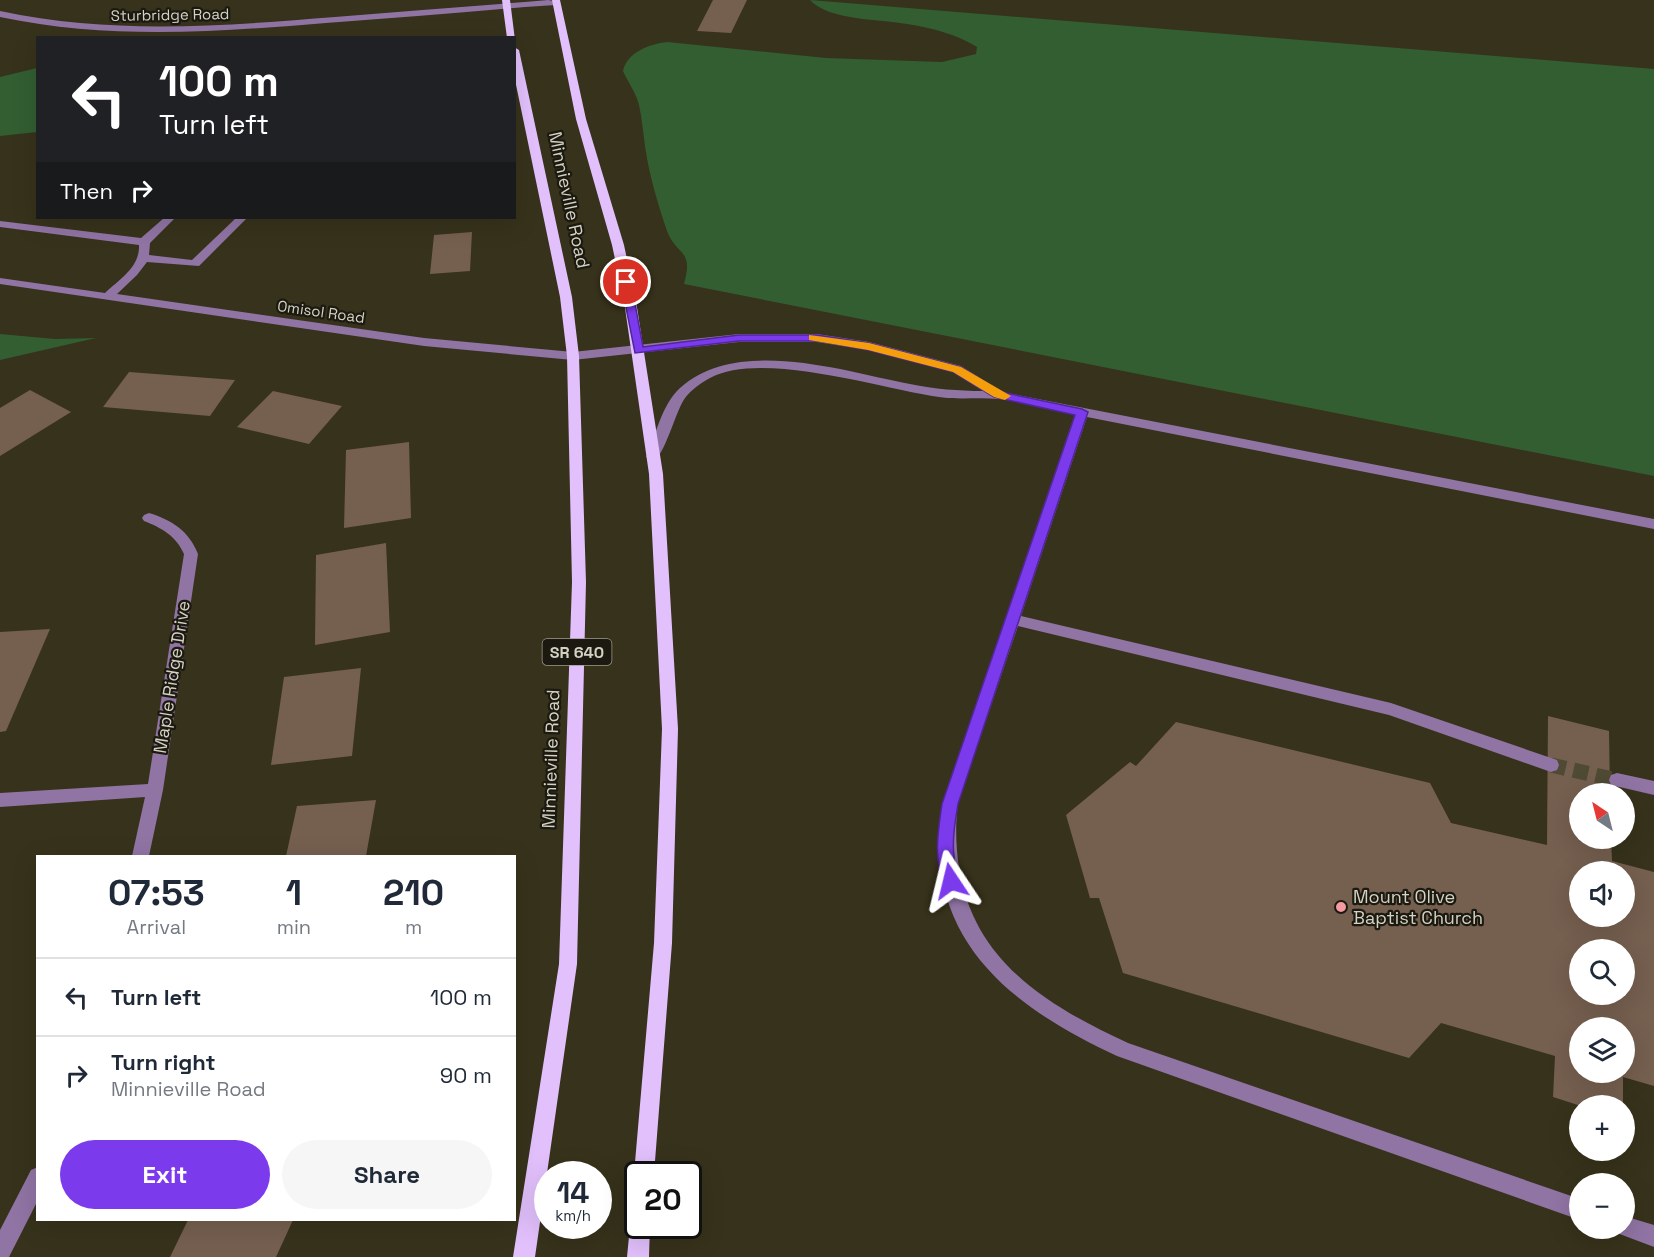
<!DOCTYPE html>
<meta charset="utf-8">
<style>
body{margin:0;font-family:"Space Grotesk",sans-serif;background:#f6f6f7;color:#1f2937;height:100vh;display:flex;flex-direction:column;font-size:22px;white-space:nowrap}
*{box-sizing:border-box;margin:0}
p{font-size:20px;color:#747a83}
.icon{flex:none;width:33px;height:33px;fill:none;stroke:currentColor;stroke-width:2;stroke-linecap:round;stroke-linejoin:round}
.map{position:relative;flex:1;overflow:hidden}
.panel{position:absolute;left:36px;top:855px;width:480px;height:366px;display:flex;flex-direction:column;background:#fff;border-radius:0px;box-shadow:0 6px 24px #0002}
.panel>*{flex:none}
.hud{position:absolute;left:36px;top:36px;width:480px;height:183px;border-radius:0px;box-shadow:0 6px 24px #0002;background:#202124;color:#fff;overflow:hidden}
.needle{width:39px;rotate:325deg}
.fabs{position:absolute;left:1569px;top:783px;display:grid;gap:12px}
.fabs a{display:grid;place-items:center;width:66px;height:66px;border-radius:50%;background:#fff;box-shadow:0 6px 24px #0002;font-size:30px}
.speed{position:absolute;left:534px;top:1161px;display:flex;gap:12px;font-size:30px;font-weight:700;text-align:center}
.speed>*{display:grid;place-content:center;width:78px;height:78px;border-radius:50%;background:#fff;box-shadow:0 6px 24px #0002;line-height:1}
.speed small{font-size:15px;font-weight:400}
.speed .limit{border:3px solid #111;border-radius:9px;background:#fff;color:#111}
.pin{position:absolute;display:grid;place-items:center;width:51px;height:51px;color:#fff;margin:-26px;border:3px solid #fff;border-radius:50%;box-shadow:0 2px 6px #0007}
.me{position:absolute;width:66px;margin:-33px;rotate:350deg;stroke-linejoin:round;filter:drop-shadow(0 0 4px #0008)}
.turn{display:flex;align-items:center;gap:21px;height:126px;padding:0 24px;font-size:27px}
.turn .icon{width:78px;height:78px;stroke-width:2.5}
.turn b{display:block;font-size:42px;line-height:51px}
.then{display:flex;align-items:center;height:57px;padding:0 24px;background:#0003;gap:12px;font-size:22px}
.eta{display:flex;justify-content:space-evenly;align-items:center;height:102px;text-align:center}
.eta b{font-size:36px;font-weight:600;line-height:42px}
.cta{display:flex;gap:12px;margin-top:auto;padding:12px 24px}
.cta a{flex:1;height:69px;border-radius:36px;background:#7c3aed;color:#fff;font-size:24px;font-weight:600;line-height:69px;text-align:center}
.cta a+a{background:#f6f6f7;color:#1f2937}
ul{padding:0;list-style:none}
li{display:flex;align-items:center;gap:18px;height:78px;padding:0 24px;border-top:2px solid #e0e1e3}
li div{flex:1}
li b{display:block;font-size:22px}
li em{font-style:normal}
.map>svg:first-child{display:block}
.green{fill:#325e32}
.building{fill:#755f4f;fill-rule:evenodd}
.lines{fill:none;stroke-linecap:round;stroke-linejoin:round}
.minor-tunnel{stroke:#4f4a34;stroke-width:15;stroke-dasharray:15 8;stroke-linecap:butt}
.minor{fill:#9074a4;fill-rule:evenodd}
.major{fill:#e2c0fc;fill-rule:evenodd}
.route{fill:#7c3aed;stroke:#51269a;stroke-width:1.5}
.slow{fill:#f59e0b}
.poi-dot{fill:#f49aa1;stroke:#1c1a10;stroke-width:2}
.labels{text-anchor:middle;stroke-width:4.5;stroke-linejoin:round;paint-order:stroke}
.far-street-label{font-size:15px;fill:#d4d2c4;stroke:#1c1a10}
.shield{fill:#1c1a10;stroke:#9d9b8e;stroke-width:1.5}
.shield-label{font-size:16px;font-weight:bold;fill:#d4d2c4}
.street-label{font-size:18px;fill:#d4d2c4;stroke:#1c1a10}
.poi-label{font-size:18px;fill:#d4d2c4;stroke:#1c1a10;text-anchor:start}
</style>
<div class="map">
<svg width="1654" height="1257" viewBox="0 0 1654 1257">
<rect width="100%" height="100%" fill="#37321b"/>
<g class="green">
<path d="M810,0L1654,69V476L684,284C694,248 677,257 667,231C658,204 649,175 645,146C643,132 642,118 639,105C636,93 628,82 623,71C627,52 650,44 667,42L826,58L942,62L976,54L977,47C956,34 932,28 907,24C881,19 829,21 810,0Z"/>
<path d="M37,68V132L0,136V77Z"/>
<path d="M0,334L55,339L96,338L0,360Z"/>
</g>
<g class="building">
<path d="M713,0H747L731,33L697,31Z"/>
<path d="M472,232L470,271L430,274L434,235Z"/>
<path d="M129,372L235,380L210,416L103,407Z"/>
<path d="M30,390L71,412L0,456V408Z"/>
<path d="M273,391L342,406L309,444L237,427Z"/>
<path d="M409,442L411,518L344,528L346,450Z"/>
<path d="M386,543L390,632L315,645L316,555Z"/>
<path d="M50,629L6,731L0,732V632Z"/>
<path d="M361,668L352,756L271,765L284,677Z"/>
<path d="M1548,716L1609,731L1610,794H1580V838H1611L1612,861L1654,872V1086L1623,1077V1106H1581L1553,1097L1555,1056L1441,1023L1409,1058L1123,973L1099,898H1090L1066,815L1130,762L1136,766L1176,722L1430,783L1451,823L1547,845ZM1580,872H1624V916H1580ZM1580,950H1624V994H1580ZM1580,1028H1624V1072H1580Z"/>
<path d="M376,800L366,856H286L297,806Z"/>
<path d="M188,1220H293L276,1257H170Z"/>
</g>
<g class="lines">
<path class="minor-tunnel" d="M1551,765L1617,780"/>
<g class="minor">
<path d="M548,0L560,2L556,5L525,7C458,13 392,18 326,23C216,32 109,40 0,17V11C113,35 221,26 335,17C406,11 477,6 548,0Z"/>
<path d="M164,218H175L150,243L149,255L192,260L236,218H247L199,266L147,262L137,275L117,294L424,338L573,352L739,334H817L869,342L961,366L1002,392L1654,519V529L1087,417L1021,616L1391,703L1557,760L1559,765L1557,770L1551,772L1389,715L1018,626C1004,666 991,707 977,747C971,766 962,785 958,804C955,824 956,848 959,868C974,962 1048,1006 1128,1043L1580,1199V1220L1117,1056C1029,1015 943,958 939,850C938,835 941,819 942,804L1075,414C1050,409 1024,402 999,399C979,397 959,400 939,397C882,389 761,350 710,378C702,382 691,390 685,398C676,410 664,458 653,461L646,457C656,435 662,404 680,388C738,336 843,371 910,384C935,389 958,391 983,391L953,372L868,350L817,342H739L573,360L424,346L0,284V278L105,293C120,279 140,267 139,245L0,227V221L141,238Z"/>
<path d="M149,513C172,520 189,531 198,554L163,790L149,856H132L145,797L0,807V793L148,784L184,554C176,536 162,528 144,521L142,518L144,515Z"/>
<path d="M1617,773L1654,781V795L1611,785L1609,780L1611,775Z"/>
<path d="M38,1167V1200L9,1257H0V1230L31,1170Z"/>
<path d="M1624,1216L1654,1225V1247L1617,1233L1615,1228H1624Z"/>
</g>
<g class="major">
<path d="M502,0H510L515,40L514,38H507Z"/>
<path d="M552,0H560L586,119L624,245L636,301L663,474L678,729L672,943L654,1174H638V1181L634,1174L654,943L662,729L649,474L624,301L612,245L576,119Z"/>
<path d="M514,47L519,50L572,297L579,356L586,582L577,964L535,1257H513L559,964L572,582L567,356L560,297L514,75Z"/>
<path d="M638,1217V1226H650L649,1257H627L630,1226L633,1219Z"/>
</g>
</g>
<path class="route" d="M626,279L631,282L643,347L739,335H817L869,343L961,367L1001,392L1082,409L1088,412L958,804C955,822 952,840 954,857C955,867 961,877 957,885L951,887L945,885C933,861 938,831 942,804L1075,415L994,397L953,372L868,350L817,341H739L635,353L621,282Z"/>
<path class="slow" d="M809,335L869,343L961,367L1011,396L1005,400L994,397L953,372L868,350L809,340Z"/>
<circle class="poi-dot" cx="1341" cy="907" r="6"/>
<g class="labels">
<g class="far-street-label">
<text transform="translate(170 15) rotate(-1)" y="5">Sturbridge Road</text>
<text transform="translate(321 312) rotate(8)" y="5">Omisol Road</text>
</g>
<rect class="shield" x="542.5" y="639" width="69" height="26" rx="4.5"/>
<g class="shield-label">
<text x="577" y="658">SR 640</text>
</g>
<g class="street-label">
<text transform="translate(569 200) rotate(78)" y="6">Minnieville Road</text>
<text transform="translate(172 677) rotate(-81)" y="6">Maple Ridge Drive</text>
<text transform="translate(551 759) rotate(-88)" y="6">Minnieville Road</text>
</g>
<g class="poi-label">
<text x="1353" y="903">Mount Olive<tspan x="1353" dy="21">Baptist Church</tspan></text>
</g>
</g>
</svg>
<div class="fabs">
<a><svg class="needle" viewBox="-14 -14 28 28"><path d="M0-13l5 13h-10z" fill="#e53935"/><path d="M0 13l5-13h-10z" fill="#747a83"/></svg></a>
<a><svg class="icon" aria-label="sound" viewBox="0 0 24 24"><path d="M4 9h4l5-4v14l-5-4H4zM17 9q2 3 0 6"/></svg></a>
<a><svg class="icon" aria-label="search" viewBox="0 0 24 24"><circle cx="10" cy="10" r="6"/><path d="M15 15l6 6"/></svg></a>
<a><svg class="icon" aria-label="layers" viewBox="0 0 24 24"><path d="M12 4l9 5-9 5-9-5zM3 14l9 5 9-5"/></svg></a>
<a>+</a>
<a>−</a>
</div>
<div class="speed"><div>14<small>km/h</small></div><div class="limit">20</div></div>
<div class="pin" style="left:626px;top:282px;background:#d93025"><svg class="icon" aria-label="arrive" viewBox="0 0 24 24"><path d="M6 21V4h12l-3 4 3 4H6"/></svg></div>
<svg class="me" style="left:951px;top:881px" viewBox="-20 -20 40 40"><path d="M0-17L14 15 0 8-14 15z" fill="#7c3aed" stroke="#fff" stroke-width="4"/></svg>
<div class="hud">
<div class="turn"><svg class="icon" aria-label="left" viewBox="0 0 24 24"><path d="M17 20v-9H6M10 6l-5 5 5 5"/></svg><div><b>100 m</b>Turn left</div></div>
<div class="then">Then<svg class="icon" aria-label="right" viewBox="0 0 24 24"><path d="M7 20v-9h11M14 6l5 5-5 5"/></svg></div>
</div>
<section class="panel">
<div class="eta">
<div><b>07:53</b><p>Arrival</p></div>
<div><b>1</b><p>min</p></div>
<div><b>210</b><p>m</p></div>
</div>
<ul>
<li><svg class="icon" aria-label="left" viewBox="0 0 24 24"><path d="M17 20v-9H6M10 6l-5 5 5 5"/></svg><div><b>Turn left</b></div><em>100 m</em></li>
<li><svg class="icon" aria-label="right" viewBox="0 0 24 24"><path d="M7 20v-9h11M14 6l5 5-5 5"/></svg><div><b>Turn right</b><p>Minnieville Road</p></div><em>90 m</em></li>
</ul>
<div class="cta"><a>Exit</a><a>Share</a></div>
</section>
</div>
